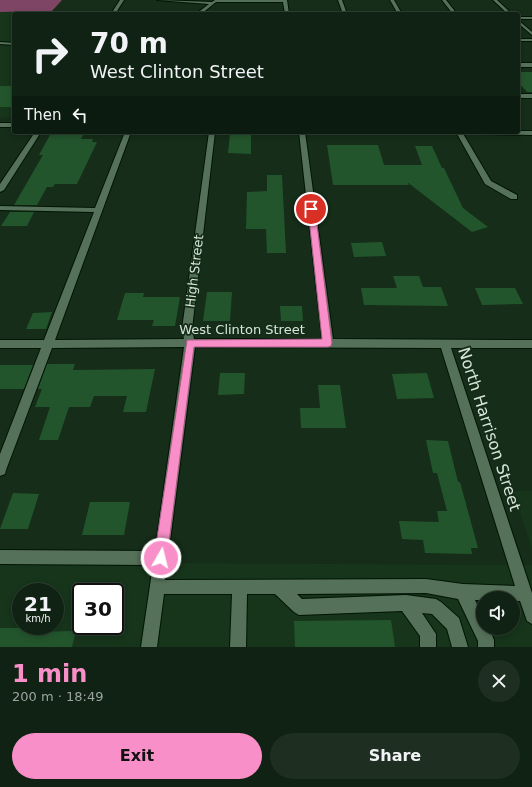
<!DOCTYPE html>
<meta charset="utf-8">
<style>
body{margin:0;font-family:"DejaVu Sans",sans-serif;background:#1e2f21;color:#f1f3f6;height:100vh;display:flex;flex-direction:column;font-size:15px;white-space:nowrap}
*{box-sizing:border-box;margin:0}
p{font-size:13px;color:#9ca4a0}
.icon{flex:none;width:22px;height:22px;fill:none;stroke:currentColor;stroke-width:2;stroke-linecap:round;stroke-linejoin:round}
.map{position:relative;height:647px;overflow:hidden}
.side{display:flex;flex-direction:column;background:#102213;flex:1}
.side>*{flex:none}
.banner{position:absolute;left:12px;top:12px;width:508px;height:122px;border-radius:4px;box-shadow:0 2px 6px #0003,0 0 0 1px #303f33;background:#102213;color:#f1f3f6;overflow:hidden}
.tools{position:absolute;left:476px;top:591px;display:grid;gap:8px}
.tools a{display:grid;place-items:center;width:44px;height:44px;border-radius:50%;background:#102213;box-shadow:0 2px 6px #0003,0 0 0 1px #303f33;font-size:20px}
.speed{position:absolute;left:12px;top:583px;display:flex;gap:8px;font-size:20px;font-weight:700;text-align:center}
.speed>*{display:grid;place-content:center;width:52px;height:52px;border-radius:50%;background:#102213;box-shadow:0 2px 6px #0003,0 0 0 1px #303f33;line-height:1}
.speed small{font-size:10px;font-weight:400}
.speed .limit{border:2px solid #111;border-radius:6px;background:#fff;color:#111}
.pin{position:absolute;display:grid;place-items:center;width:34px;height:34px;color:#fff;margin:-17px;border:2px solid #fff;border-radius:50%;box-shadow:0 1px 4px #0007}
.me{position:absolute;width:44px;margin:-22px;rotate:8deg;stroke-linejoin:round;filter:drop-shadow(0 0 3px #0008)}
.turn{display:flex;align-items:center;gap:14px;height:84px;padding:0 12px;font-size:18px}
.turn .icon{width:52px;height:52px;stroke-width:2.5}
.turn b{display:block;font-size:28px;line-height:34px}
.then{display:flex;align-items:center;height:38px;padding:0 12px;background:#0003;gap:8px;font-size:15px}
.round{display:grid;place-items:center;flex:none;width:42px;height:42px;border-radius:21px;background:#1e2f21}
.summary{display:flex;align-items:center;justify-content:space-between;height:68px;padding:0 12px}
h1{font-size:24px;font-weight:700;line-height:30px;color:#f98fc8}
.primary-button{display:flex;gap:8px;margin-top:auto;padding:8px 12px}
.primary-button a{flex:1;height:46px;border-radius:24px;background:#f98fc8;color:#111;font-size:16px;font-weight:700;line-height:46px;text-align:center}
.primary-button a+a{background:#1e2f21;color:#f1f3f6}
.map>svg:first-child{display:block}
.built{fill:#16351b;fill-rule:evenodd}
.forest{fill:#7e4564}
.building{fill:#23552c}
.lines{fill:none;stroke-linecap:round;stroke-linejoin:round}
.minor-casing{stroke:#011504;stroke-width:2}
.minor{fill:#567159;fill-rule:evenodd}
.route{fill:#f98fc8;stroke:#a25d82}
.labels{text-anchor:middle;stroke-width:3.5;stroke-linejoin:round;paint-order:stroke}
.street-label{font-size:13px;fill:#d7e6d9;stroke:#152d19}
.near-street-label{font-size:16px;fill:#d7e6d9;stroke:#152d19}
</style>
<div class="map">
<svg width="532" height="647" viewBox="0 0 532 647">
<rect width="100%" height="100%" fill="#152d19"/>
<g class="built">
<path d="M52,11L49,14H14V117L0,118V12Z"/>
<path d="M513,491H532V549Z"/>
<path d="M177,563L532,565V647H0V564ZM21,592H55V626H21ZM81,592H115V626H81ZM483,598H513V628H483Z"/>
</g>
<path class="forest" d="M0,0H62L52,11L0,12Z"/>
<g class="building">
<path d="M518,72H532V92H527L518,82Z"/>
<rect x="0" y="86" width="14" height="21"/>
<path d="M230,134H251V154L228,153Z"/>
<path d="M50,135H83L81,139H93L92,142H97L77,184H55L53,187H47L37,205H14L43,155H39Z"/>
<path d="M327,145H378L384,165H422L415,146H432L442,168H444L463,208L488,227L472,232L407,182L409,185H333Z"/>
<path d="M267,175H282L286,253H267L266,229H246L247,192L267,191Z"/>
<path d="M10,212H34L27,226H1Z"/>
<path d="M382,242L386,256L354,257L351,243Z"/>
<path d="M393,276H419L423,287H441L448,306L364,305L361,288H397Z"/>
<path d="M475,288H515L523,304L482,305Z"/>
<path d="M207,292H232L230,321H203Z"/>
<path d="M125,293H144L143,297H180L175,326H152L154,320H117Z"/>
<path d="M280,306H302L303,321H281Z"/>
<path d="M52,312L46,329H26L33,313Z"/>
<path d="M47,364H75L73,370L155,369L146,412H123L127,396H94L90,407H69L58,440H39L50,407H35L42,389H38Z"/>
<path d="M0,365H33L24,389H0Z"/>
<path d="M220,373H245L244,394L218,395Z"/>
<path d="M427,373L434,398L397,399L392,374Z"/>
<path d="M318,385H340L346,428H301L300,408H320Z"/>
<path d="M426,440L448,441L458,482H460L478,548H471L472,554L425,553L423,540L402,539L399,521L439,522L437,511H447L437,473H433Z"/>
<path d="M13,493L39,494L28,529H0Z"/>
<path d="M90,502H130L124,535H82Z"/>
<path d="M391,620L395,647H295L294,621Z"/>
<path d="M0,628H30L29,632L76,631L72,647H0Z"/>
</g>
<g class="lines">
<g class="minor-casing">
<g id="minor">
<path d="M120,0H124L115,14H111Z"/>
<path d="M157,0L212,2L215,0H287L289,14H285L283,2H216L201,14H196L209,4Z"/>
<path d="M338,0H342L347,14H343Z"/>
<path d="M390,0H394L402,14H398Z"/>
<path d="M442,0H446L457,14H453Z"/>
<path d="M493,0H497L512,14H508Z"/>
<rect x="518" y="17" width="14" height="2"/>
<path d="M518,20L532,32V35L518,23Z"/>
<rect x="518" y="39" width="14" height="2"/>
<path d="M0,42L14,43V45L0,44Z"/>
<rect x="518" y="63" width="14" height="4"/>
<rect x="518" y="94" width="14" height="4"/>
<rect x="0" y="123" width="14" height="4"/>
<path d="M518,131H532V135L482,134L479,132H518Z"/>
<path d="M35,132H41L4,190L0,192V184Z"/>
<path d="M125,132H131L55,340L184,339L182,329L209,132H215L192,329L194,339H322L299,132H305L333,339L532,340V348H451L532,593V624L527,621L520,601H513V598H483V600H475L483,617V628H489L494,640V647H478V641L458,599L426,593L297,594L302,599L406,595L436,599L441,602L459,618L468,647H452L447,629L432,614L422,613L436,634V647H420V636L402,611L299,615L294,612L275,594H247L246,647H230L232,594H164L157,647H141L153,565L0,564V550L155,551L184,347L52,348L6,470L5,474L0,476V454L41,348H0V340H44L94,212L0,210V206L95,208ZM195,347L441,348L515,586L463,584L426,579L165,580Z"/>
<path d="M456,132H462L491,181L517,195V199H511L485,184Z"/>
</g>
</g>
<use href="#minor" class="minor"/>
</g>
<path class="route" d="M311,207L315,209L332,343L331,346L328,347H194L167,558L165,562L161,564L156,562L154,558L187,340L322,339L308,209Z"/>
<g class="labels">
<g class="street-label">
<text transform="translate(194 271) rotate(-83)" y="5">High Street</text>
<text x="242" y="334">West Clinton Street</text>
</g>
<g class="near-street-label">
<text transform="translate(490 429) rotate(72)" y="6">North Harrison Street</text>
</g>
</g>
</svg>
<div class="tools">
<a><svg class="icon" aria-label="sound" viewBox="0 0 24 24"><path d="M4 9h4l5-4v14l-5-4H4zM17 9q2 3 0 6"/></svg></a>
</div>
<div class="speed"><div>21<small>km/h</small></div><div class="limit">30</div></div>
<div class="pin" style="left:311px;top:209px;background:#d93025"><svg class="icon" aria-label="arrive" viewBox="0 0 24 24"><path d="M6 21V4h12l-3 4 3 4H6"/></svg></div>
<svg class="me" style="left:161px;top:558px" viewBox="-20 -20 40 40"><circle r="17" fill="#f98fc8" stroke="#fff" stroke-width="3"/><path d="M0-11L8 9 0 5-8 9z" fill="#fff"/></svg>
<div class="banner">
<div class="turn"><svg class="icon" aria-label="right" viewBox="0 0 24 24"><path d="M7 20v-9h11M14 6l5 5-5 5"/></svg><div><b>70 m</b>West Clinton Street</div></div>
<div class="then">Then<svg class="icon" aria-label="left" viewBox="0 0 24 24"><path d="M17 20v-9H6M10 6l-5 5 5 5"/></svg></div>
</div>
</div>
<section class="side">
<div class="summary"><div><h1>1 min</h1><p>200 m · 18:49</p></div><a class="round"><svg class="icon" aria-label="close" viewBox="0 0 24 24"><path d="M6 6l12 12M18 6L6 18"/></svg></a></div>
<div class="primary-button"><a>Exit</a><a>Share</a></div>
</section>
